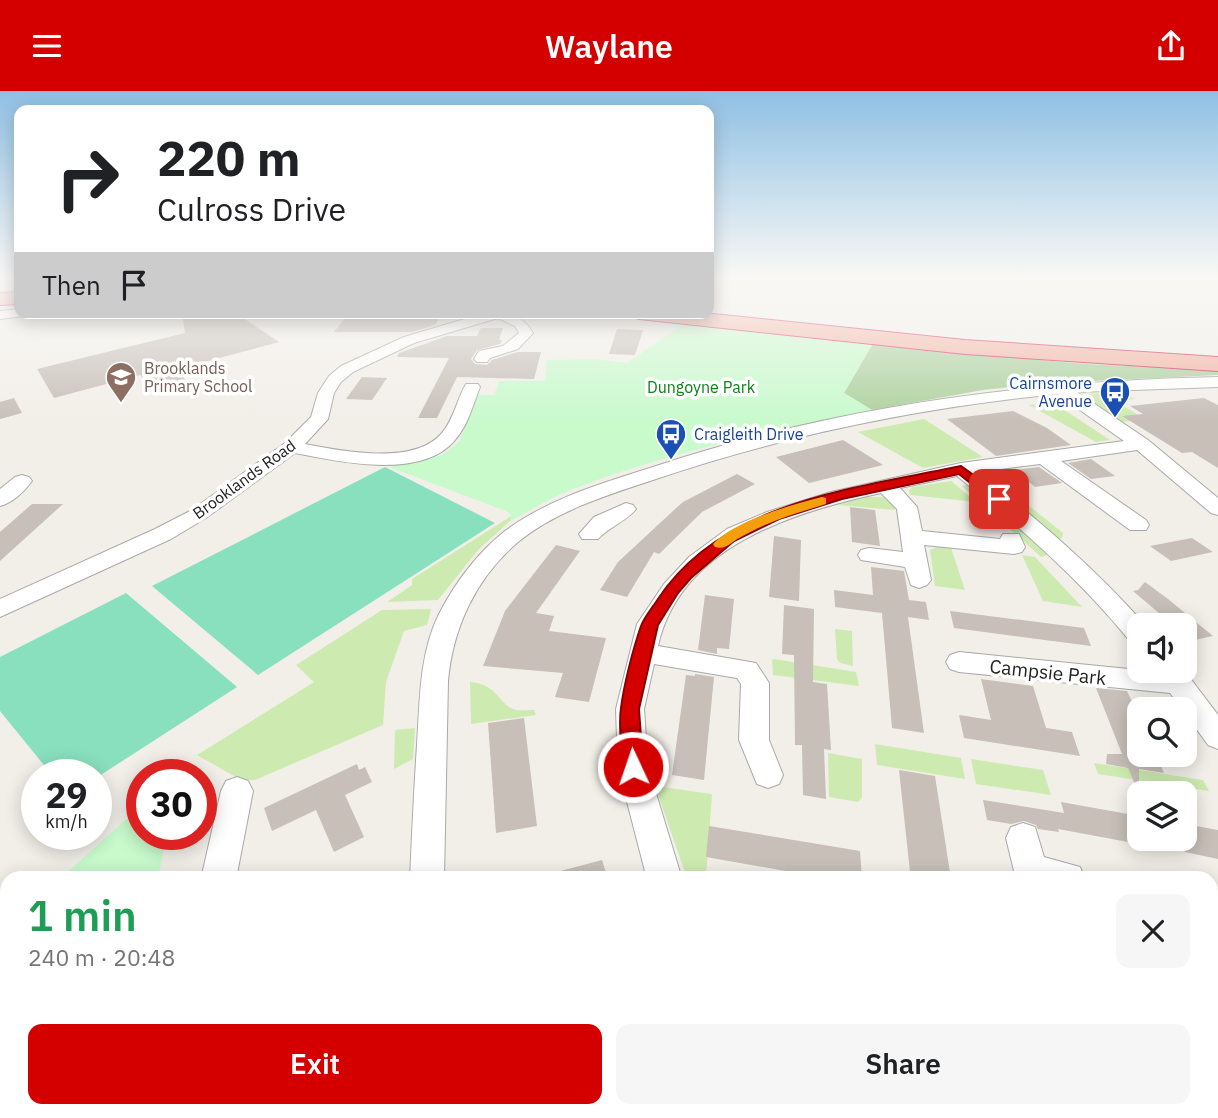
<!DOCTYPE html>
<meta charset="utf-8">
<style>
body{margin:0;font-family:"IBM Plex Sans",sans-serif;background:#f6f6f6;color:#202124;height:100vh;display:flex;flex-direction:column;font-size:26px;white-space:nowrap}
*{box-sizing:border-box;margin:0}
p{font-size:23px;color:#757577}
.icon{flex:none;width:38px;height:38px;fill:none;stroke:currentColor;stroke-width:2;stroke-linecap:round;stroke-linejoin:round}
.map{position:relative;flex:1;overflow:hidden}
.side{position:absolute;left:0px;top:780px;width:1218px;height:247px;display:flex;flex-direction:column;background:#fff;border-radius:21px 21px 0 0;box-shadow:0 4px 18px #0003}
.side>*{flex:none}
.guide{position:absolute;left:14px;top:14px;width:700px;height:214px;border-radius:14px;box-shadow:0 4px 18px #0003;background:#fff;color:#202124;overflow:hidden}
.buttons{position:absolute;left:1127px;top:522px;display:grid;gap:14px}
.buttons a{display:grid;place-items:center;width:70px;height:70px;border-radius:14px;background:#fff;box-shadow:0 4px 18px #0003;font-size:35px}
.speed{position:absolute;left:21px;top:668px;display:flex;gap:14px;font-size:35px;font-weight:700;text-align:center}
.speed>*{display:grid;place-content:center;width:91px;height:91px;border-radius:50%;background:#fff;box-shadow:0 4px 18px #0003;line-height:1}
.speed small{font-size:18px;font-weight:400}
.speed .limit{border:10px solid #d22;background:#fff;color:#111}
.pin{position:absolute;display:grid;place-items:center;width:60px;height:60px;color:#fff;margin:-30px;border-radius:14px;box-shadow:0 4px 10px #0006}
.me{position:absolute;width:77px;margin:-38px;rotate:357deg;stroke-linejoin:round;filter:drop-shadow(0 0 5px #0008)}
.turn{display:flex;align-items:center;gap:24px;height:147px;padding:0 28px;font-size:32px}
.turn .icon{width:91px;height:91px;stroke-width:2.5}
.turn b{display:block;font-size:49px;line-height:60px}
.then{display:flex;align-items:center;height:66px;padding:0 28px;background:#0003;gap:14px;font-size:26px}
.round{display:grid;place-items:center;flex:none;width:74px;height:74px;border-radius:14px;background:#f6f6f6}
.summary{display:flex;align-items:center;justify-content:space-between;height:119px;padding:0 28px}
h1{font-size:42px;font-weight:600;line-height:52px;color:#1e9e55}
.primary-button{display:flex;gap:14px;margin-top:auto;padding:14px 28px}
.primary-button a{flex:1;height:80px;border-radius:14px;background:#d40000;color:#fff;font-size:28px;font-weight:600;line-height:80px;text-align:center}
.primary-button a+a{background:#f6f6f6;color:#202124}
header{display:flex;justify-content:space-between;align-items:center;height:91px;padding:0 28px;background:#d40000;color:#fff;font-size:32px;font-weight:600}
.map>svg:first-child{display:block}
.grass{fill:#cdebb0}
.forest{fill:#add19e}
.park{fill:#c8facc}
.pitch{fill:#88e0be}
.building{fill:#c7bfb8}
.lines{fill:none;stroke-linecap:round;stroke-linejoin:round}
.minor-casing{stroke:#a9a9a9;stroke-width:2}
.trunk-casing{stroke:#dc2a67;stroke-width:2}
.minor{fill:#fff;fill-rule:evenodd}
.trunk{fill:#f2b4a3;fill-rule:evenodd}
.route{fill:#d40000;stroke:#8a0000;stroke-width:2}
.slow{fill:#f59e0b}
.labels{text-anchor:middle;stroke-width:7;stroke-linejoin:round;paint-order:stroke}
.far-education-label{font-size:16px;fill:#785e54;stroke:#fff;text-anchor:start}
.far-transit-label{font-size:16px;fill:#164399;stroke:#fff;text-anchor:end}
.far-park-label{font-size:16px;fill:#0c8416;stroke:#fff}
.far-street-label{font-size:16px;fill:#222;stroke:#fff}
.street-label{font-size:19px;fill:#222;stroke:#fff}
</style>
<header><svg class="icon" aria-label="menu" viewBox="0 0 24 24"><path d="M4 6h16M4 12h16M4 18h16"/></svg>Waylane<svg class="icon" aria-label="share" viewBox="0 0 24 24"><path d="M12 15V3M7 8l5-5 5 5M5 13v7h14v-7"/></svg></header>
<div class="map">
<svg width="1218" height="1027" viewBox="0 0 1218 1027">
<rect width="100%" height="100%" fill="#f2efe9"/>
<g class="grass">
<path d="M1121,300L1134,308L1117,311L1145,328L1122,331L1094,312L1088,303Z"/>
<path d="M1054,312L1110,349L1096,351L1029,314Z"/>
<path d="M924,328L983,366L923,377L858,341Z"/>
<path d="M951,390L976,411L910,404L909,399L912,396Z"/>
<path d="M998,390L1063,442L1062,447L1057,449L988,391Z"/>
<path d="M970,393L1052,462L1041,466L962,395Z"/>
<path d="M866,406H884L893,412L895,419L838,414Z"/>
<path d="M511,425V429L479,458L438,509L387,511L412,494V488Z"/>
<path d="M937,456L951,457L965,499L935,495L930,459Z"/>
<path d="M1022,464L1035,466L1082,516L1043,510Z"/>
<path d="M431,518L427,534L404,540L386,591L383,634L255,689H241L197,664L314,591L296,574L382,519Z"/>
<path d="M835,538L852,540L853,575L840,572L837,568Z"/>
<path d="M774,568L856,581L859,595L773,584L772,569Z"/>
<path d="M470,591C499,593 499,616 517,619C522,620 529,619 534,619L536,624L471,633Z"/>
<path d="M415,637L413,668L394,678L395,639Z"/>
<path d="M875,653L961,667L965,688L877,674Z"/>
<path d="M828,662L862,668V707L858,711L829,706Z"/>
<path d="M971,668L1043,679L1051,704L976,693Z"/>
<path d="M1094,672L1203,689L1209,700L1098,683Z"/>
<path d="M655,695L712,703L706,787H687Z"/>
<path d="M0,966L7,967V1020H118L112,1027H0Z"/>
</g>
<path class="forest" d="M872,254L1086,273L1218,279V284L1050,292L983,299L872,319L844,302Z"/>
<g class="park">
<path d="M683,233L872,254L844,302L872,319C768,341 662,362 563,402C545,410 528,421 510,430L511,424L506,420L389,376L442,364L459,351L477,304H494L499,290H545L547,269L594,268L627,272Z"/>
<path d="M142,714V744H172L165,753L158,787L62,786Z"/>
</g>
<g class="pitch">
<path d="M385,376L495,432L258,584L152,495Z"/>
<path d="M126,502L237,596L96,687V684H52L0,620V566Z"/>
</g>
<g class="building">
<path d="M182,222H236L279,251L182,277L186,281L179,283L185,288L153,297L140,284L54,307L37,278L185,242Z"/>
<path d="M349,222H442L435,234L412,241H334Z"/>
<path d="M481,237H503L499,249H502L500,253L477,259L471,268L475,273L487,274L492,269L518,261H541L534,288L457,286L437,327H418L449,267L397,266L399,262L447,245H477Z"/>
<path d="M617,238L643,239L635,264L609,263Z"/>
<path d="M362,286L387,287L372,309L346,308Z"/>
<path d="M14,307L22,322L0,328V311Z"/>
<path d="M1204,307L1218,314V377L1192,361L1182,362L1122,325L1143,323L1130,315Z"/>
<path d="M1013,320L1047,337L1071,354L996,365L947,328Z"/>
<path d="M843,349L883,374L809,392L776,366Z"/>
<path d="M1091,368L1115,385L1091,388L1068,372Z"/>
<path d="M1039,376L1062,392L1035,396L1014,379Z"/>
<path d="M737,383L755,393L702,421L659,463L654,461L627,506L600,499L618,471L673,420L683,411Z"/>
<path d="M32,413H63L0,470V441Z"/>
<path d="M850,416L875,419L880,455L852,451Z"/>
<path d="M774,445L801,449L799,510L769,506Z"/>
<path d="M1192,447L1213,461L1171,470L1150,455Z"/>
<path d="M556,454L580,460L536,522L554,525L549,540L606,547L589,611L555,606L563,582L483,575L505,520Z"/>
<path d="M871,476L904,480L909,509L926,511L929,529L908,526L924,642L892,637L882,522L835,516L834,499L873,504Z"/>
<path d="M1145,491L1168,508L1213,545L1185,551V534H1173L1133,500L1138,499Z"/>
<path d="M705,504L734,508L729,558L717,557V563L698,559Z"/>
<path d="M784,514L814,518L813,591L827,593L831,659L824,658L826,708L803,704L802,654H795L794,564L782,563Z"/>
<path d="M950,520L1084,537L1091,555L954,537Z"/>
<path d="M695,583L714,586L704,689L672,684L686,584L695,585Z"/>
<path d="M981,588L1033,595L1046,637L1072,641L1080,665L964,647L959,624L991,629Z"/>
<path d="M1096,597L1127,600L1139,626V663H1156L1164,682L1139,678V703L1128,677L1106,673L1107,663H1122Z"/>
<path d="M524,627L537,735L496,742L488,632Z"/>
<path d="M357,673L359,679L365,676L372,691L345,704L364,746L334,761L316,719L272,740L264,717Z"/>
<path d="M899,679L935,685L951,788L910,781Z"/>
<path d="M983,709L1064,722L1061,711L1139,725V753L1058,738L1059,741L1038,738L1036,734L1024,730L1011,733L987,729Z"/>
<path d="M1185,733L1218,739V768L1185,761Z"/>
<path d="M709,735L860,760L862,788H831L706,766Z"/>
<path d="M602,769L608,788H554L553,782Z"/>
</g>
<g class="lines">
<g class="minor-casing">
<g id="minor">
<path d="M19,218V222H26L24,225L0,228V220Z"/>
<path d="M485,222C507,222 521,222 533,242L518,258L490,267L487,271H477L474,268L479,260L503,255L519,242L515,235L498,227L414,252L353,281L341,291L334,302L328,328L305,353C343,360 414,375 442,342C454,328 457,308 466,293H478L480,296C473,314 468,334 455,349C422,389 339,371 295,362L206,427L171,448L0,526V508L155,438L192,419L285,352L311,326L318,302L329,285L341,275L404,246Z"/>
<path d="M1218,286V296L1077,301L1148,349L1218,407V424L1211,422L1137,359L1061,370L1146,429L1149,434L1146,439H1130L1040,373L978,381C1037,428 1095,477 1145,534H1139V553L1130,550C1079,488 1020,436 957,385L900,397L917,416L922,440L1000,448L1003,443H1019L1025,456L1022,461L1014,463L924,454L931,489L927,494L919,497L911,494L905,476L861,469L858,464L861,459L869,457L903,461L897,418L881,402C794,421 680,455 658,555L756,572L769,592V649L783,684L779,693L768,697L757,693L739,649L741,593L737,587L654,573L644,618L648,676L682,788H647L618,676L616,618L637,533L664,493L689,466L727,438L767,421L831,401L961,372L1124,350L1057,303C919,317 785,344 653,389C607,404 556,420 518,451C476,487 453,536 448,590L444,788H410C412,743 414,698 417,654C420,609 419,564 439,523C455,492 477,462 505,440C548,408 602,392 653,376C836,315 1025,290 1218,286Z"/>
<path d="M22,384L29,386L32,390C25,400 12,412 0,415V398L15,386Z"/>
<path d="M626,412L633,414L636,418C628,429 609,436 598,448H582L579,443L594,426Z"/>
<path d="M959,561L1139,579H1184L1218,624V658L1208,654L1185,622V618H1182L1170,602L959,581L950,578L946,571L950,564Z"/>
<path d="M237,686L248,690L253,700L236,788H201L221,700L226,690Z"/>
<path d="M1023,732L1035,736L1044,766L1080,776L1085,788H1016L1006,747L1011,736Z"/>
<path d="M1211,801L1218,802V838L1211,837Z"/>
<path d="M109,1020H155L152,1027H106Z"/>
<rect x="399" y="1020" width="44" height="7"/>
<path d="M741,1020H786L789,1027H744Z"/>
</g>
</g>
<g class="trunk-casing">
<g id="trunk">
<path d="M19,201V213L0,214V202Z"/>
<path d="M629,222H704L965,249L1218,266V280L965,263L639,228L632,226Z"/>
</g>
</g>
<use href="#minor" class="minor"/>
<use href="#trunk" class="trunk"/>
</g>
<linearGradient id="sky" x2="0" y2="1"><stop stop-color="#8fc0e4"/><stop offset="0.56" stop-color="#f9f8f5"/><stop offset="1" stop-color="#f9f8f5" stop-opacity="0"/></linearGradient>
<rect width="1218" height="331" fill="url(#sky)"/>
<path class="route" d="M961,375L1003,405V411H994L959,383L842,408L779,428L734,450L691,487L678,502L658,534L639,618L643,676L640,682L633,684L626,682L623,676C622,657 618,636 621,617C624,593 633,558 641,535C645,525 653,516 658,508C722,410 857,397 961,375Z"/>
<path class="slow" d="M822,406L826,407V413C797,422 766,431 739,447C730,452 726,459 715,456L713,453C734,430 791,414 822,406Z"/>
<defs>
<g id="school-pin" transform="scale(1.575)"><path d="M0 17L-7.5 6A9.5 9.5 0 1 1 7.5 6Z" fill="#8d6e63" stroke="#fff"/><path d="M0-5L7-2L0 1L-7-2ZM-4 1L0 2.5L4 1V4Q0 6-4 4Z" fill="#fff"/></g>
<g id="bus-pin" transform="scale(1.575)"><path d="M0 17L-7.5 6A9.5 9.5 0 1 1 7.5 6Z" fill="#1a4fb4" stroke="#fff"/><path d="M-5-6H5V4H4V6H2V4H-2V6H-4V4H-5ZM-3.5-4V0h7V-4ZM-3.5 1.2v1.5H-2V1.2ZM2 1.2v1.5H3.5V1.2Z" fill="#fff"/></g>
</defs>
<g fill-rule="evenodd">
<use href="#school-pin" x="121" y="286"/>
<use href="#bus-pin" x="1115" y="301"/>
<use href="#bus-pin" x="671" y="343"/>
</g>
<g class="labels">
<g class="far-education-label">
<text x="144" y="283">Brooklands<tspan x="144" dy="18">Primary School</tspan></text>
</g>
<g class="far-transit-label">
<text x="1092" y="298">Cairnsmore<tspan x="1092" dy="18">Avenue</tspan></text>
<text x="694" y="349" text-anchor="start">Craigleith Drive</text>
</g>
<g class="far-park-label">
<text x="701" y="302">Dungoyne Park</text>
</g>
<g class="far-street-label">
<text transform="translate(244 388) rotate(-36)" y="6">Brooklands Road</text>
</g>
<g class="street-label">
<text transform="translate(1048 581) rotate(6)" y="7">Campsie Park</text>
</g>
</g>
</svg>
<div class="buttons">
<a><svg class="icon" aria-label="sound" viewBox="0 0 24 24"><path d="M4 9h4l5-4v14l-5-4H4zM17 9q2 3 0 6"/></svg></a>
<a><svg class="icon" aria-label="search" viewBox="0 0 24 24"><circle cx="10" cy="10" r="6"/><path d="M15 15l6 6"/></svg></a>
<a><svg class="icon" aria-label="layers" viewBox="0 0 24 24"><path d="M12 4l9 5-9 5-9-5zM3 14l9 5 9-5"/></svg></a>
</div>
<div class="speed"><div>29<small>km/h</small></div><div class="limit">30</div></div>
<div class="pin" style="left:999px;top:408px;background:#d93025"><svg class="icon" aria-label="arrive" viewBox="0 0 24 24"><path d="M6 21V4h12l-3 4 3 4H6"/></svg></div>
<svg class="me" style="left:633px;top:676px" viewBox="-20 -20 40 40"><circle r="17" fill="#d40000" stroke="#fff" stroke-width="3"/><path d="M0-11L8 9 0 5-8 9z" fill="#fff"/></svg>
<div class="guide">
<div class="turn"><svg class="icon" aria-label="right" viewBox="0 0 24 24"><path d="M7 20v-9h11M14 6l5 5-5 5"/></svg><div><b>220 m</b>Culross Drive</div></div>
<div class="then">Then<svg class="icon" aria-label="arrive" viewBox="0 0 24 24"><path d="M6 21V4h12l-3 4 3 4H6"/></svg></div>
</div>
<section class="side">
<div class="summary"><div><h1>1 min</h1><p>240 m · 20:48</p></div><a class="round"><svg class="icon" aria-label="close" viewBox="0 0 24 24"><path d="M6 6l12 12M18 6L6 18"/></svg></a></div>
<div class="primary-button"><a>Exit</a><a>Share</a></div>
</section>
</div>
